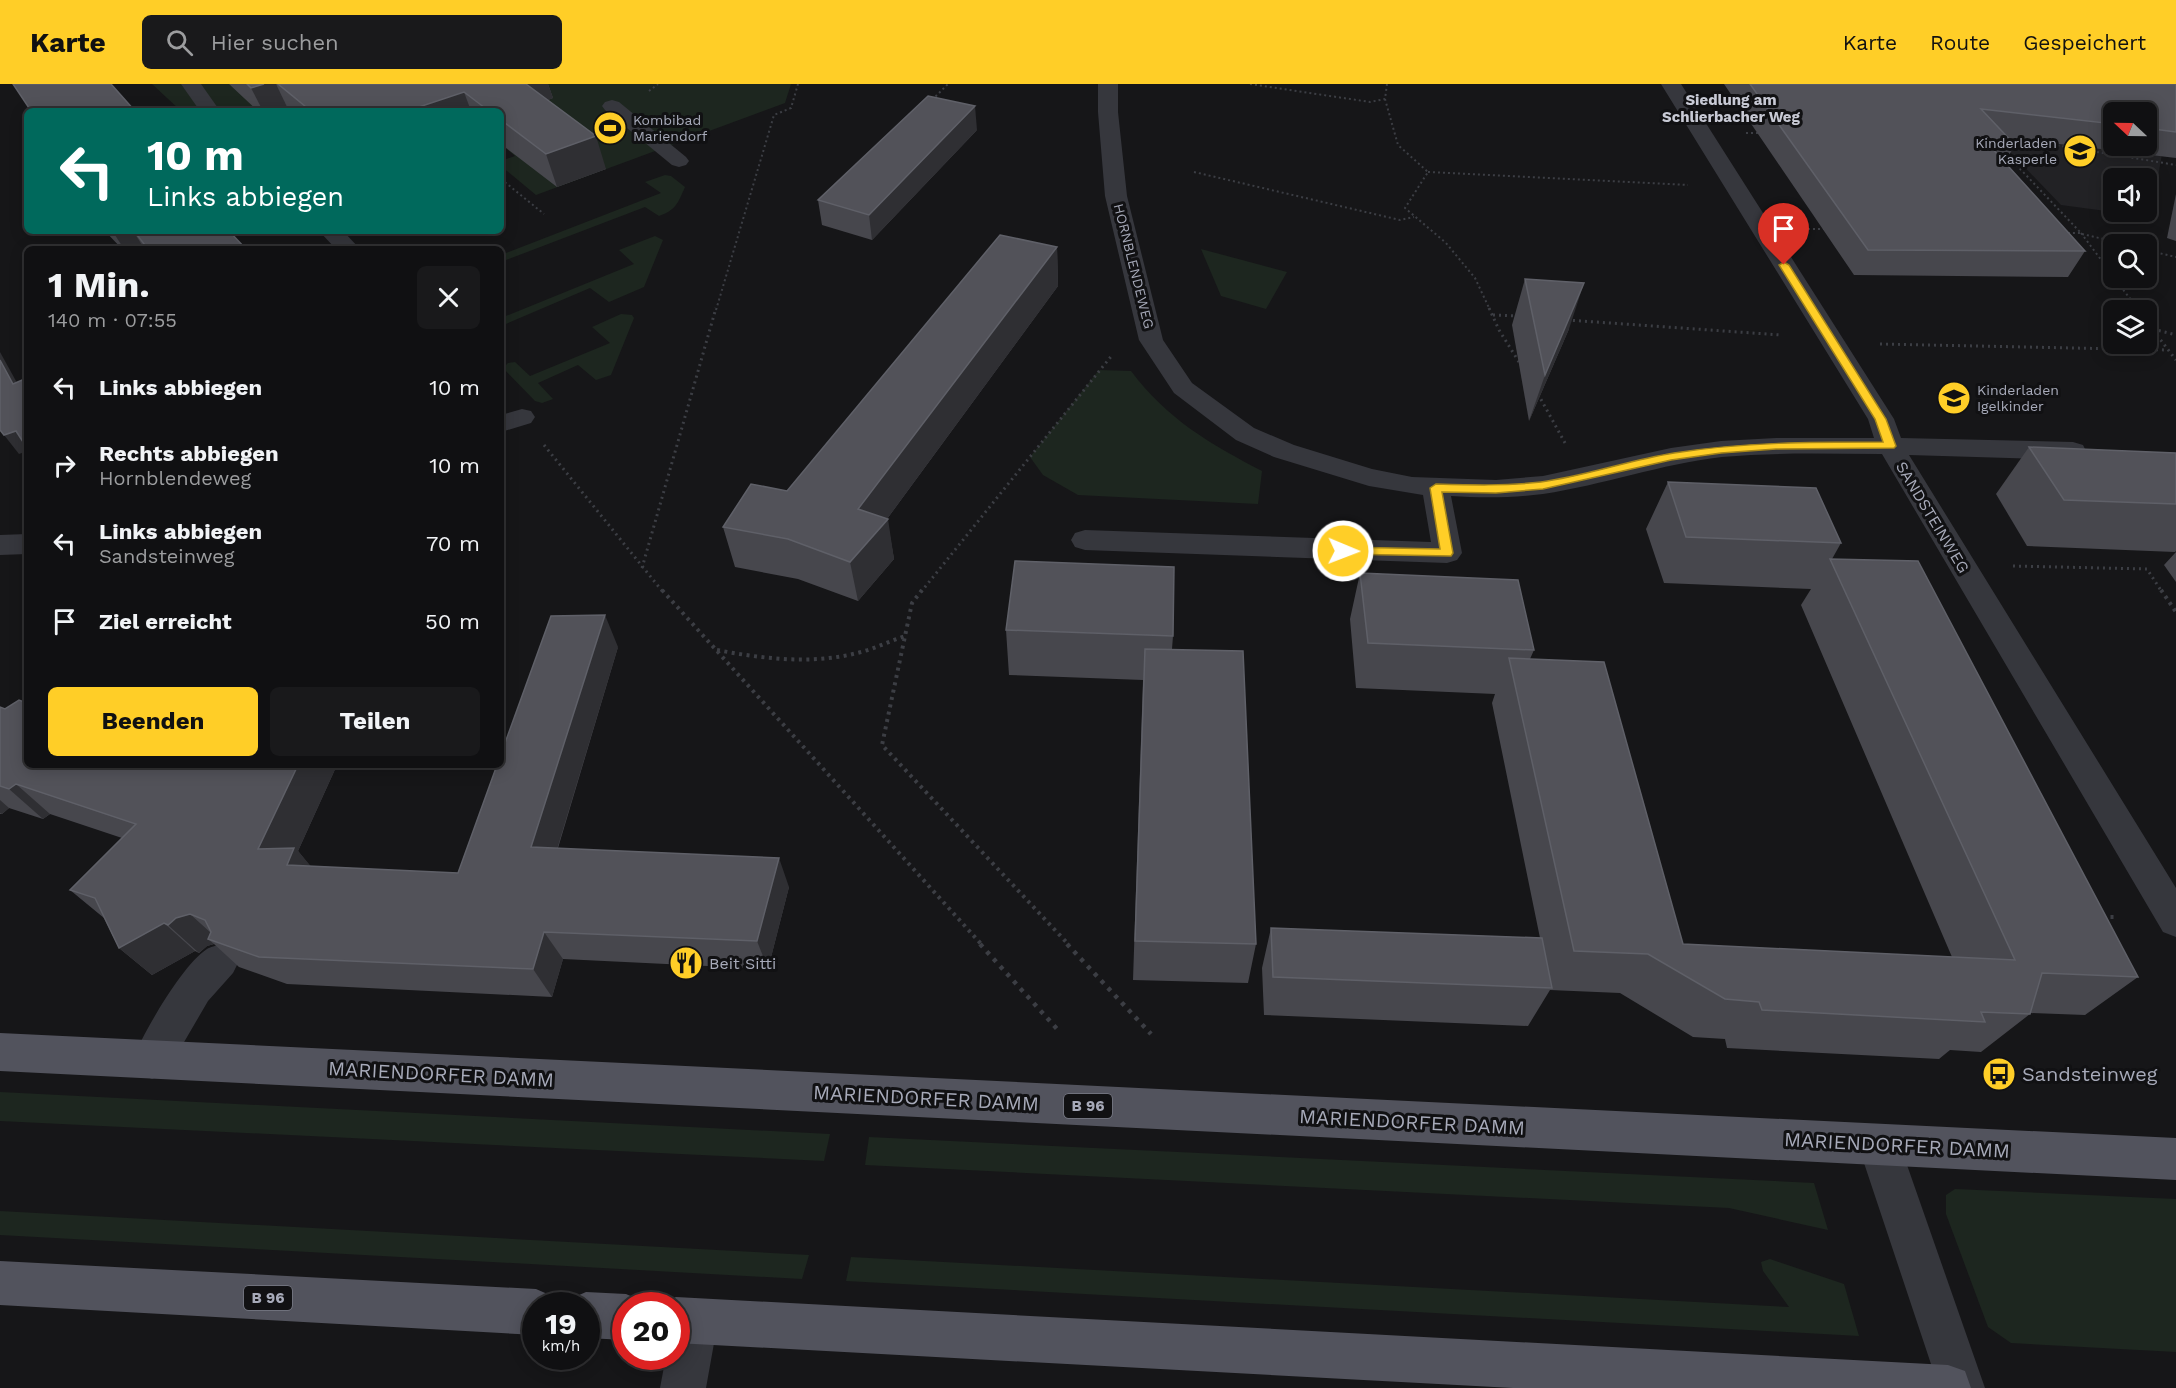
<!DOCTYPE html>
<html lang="de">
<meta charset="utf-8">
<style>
body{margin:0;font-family:"Work Sans",sans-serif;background:#19191b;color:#f1f3f6;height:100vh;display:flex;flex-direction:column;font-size:22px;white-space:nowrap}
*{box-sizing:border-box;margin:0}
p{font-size:20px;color:#9c9d9f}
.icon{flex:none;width:33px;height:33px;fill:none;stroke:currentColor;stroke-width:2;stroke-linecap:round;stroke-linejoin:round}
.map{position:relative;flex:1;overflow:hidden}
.details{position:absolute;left:24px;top:162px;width:480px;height:522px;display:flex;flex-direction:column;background:#101012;border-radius:9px;box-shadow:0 3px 15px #0003,0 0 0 2px #303032}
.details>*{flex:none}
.banner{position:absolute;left:24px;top:24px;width:480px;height:126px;border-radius:9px;box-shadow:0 3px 15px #0003,0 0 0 2px #303032;background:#00695c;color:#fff;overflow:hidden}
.needle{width:39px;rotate:292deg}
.buttons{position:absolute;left:2103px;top:18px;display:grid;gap:12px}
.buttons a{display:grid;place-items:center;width:54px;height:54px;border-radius:9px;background:#101012;box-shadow:0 3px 15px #0003,0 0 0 2px #303032;font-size:30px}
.speed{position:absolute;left:522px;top:1208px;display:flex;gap:12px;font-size:30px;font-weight:700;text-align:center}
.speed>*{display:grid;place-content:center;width:78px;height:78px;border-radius:50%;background:#101012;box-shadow:0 3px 15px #0003,0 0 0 2px #303032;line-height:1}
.speed small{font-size:15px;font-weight:400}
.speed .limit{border:9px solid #d22;background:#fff;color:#111}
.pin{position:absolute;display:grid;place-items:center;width:51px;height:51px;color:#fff;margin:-62px -26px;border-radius:50% 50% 50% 0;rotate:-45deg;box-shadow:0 0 6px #0007}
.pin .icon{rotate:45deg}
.me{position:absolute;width:66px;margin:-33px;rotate:91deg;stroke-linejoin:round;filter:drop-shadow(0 0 4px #0008)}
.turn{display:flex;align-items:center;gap:21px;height:126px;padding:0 24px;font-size:27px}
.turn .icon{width:78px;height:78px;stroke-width:2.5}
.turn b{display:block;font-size:42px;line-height:51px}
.round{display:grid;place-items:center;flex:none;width:63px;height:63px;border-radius:9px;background:#19191b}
.overview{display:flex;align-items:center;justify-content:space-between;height:102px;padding:0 24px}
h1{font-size:36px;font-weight:700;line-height:45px}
.primary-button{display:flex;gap:12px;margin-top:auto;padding:12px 24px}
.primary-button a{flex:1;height:69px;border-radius:9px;background:#ffce27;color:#111;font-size:24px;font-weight:700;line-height:69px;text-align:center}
.primary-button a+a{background:#19191b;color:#f1f3f6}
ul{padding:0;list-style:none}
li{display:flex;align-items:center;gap:18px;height:78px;padding:0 24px}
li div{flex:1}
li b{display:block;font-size:22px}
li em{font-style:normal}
header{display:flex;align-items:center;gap:36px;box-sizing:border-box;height:84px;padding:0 30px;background:#ffce27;color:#111}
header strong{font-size:28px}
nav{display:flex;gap:33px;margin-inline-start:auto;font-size:21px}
.search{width:420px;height:54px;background:#19191b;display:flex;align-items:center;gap:15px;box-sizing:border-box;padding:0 21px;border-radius:9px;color:#9c9d9f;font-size:22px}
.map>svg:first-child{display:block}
.built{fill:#222225;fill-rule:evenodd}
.green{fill:#1d261f}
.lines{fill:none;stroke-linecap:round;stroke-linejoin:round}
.path-far3{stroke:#3c3e44;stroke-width:2;stroke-dasharray:2 3;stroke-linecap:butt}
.path-far2{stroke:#3c3e44;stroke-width:3;stroke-dasharray:2 4;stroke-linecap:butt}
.path-far1{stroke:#3c3e44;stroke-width:4;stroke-dasharray:3 4.5;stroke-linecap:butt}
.path{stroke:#3c3e44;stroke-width:4.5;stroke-dasharray:4 6;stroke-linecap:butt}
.minor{fill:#36373d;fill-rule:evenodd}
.major{fill:#52535d;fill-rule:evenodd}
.wall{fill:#47474d;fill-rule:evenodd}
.shaded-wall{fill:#2f2f33}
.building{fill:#525259;stroke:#5f6068;stroke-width:1.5}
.route{fill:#ffce27;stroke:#a68619;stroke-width:1.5}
.labels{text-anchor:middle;stroke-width:6;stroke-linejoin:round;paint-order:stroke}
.far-poi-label{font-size:14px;fill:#a7aab9;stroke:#111113;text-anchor:start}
.far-street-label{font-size:14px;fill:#a7aab9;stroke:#111113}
.far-neighbourhood-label{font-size:15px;font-weight:bold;fill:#c8cad5;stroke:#111113}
.shield{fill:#111113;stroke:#7a7c87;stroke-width:1.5}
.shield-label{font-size:15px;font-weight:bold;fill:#a7aab9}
.street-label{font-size:16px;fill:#a7aab9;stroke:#111113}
.poi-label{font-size:16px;fill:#a7aab9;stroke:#111113;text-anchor:start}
.near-street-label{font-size:20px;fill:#a7aab9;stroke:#111113}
.near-poi-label{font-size:20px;fill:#a7aab9;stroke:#111113;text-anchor:start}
</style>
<header>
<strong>Karte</strong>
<div class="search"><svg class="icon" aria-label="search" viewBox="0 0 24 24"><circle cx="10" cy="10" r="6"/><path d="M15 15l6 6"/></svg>Hier suchen</div>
<nav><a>Karte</a><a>Route</a><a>Gespeichert</a></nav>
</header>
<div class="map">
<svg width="2176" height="1304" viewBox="0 0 2176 1304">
<rect width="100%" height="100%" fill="#161618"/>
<path class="built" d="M2157,0L2146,28H2114V62L2162,70L2151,133L2061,121L1987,44ZM2114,94H2146V128H2114Z"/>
<g class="green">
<path d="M152,0H791L785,19L536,111L501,82V77L515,72L501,60V27H181Z"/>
<path d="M665,91L671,92L685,103C678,119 676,126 659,132L645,123L501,178V171L661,109L645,98Z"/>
<path d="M655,152L663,156L644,203L609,218L590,204L501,242V234L634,180L619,166Z"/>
<path d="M1201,165L1287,188L1266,225L1221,212Z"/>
<path d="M621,230L632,231L634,234L611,291L596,296L578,281L538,299L553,315L542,319L535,317L503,284L508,279L515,278L530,292L610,259L592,243Z"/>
<path d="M1099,286L1131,287C1167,335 1210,360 1262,387L1258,420L1078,411L1043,391L1030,373Z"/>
<path d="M0,1008L830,1050L824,1077L0,1037Z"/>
<path d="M869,1053L1814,1099L1828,1146L1729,1124L865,1081Z"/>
<path d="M1955,1105L2176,1115V1268L2011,1259L1988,1243L1946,1130V1111Z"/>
<path d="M0,1127L809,1171L802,1195L0,1151Z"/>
<path d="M851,1173L1789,1223L1763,1187L1761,1178L1770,1175L1844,1200L1859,1252L846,1197Z"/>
</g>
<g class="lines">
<g class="path-far3">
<path d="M1250,0L1370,18L1385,15"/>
<path d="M1387,0L1385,15L1398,61L1428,88L1405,124L1446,159L1475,194L1490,226"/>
<path d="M649,7L658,0"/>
<path d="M932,16L948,0"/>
<path d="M1746,49H1762"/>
<path d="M2013,54L2176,81"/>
<path d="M2006,70L2081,149H2066"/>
<path d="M1194,88L1400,136L1414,133"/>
<path d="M1428,88L1688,101"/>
<path d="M501,95L544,130"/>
<path d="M1808,145H1827"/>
<path d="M2081,149L2114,193"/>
<path d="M2082,150L2125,160"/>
<path d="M2146,166L2176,173"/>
<path d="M2114,194L2139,226"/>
<path d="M716,226L774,31L791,24L798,0"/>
</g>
<g class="path-far2">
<path d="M1489,224L1499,246L1519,278"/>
<path d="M1493,231L1518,232"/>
<path d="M1567,236L1781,251"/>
<path d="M2146,237L2176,276"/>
<path d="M2153,245L2176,251"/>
<path d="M1880,260L2168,266"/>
<path d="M1538,310L1565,359"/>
<path d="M544,361L663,508"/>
<path d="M2013,482L2147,485L2162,508"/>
<path d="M642,484L716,224"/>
<path d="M921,508L1113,270"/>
</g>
<g class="path-far1">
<path d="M662,506L982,861"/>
<path d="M922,506L912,519L882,661L1069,861"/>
<path d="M2161,506L2176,528"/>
<path d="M717,566C764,575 814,581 861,568C876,564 890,557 905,552"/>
<path d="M2103,833H2117"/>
</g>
<g class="path">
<path d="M980,860L1058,946"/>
<path d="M1067,860L1151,950"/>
</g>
<g class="minor">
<path d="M181,0H201L220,27H200Z"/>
<path d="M1098,0H1118V28L1127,112L1163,256L1192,299L1254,344L1294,361L1372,385L1412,393L1496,396L1543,392L1671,364L1721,357L1776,354H1874L1868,335L1661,0H1681L1894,335L1901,354L2073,358L2083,361L2086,367L2083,373L2073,376L1909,371L2176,804V853L2163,848L1882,370C1828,370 1775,368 1722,373C1661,380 1603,401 1543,410C1512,414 1482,414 1451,412L1462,469L1457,476L1447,479L1085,466L1075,463L1071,456L1075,449L1085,446L1431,458L1423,411L1369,402L1274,373L1236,356L1174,309L1139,256L1105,112L1098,28Z"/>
<path d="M612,16L619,18L686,73L689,77L686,81L679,83L672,81L605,26L602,22L605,18Z"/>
<path d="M319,147H343L360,165H336Z"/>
<path d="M522,325L531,327L535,333L531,339L501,348V331Z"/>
<path d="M27,450V470L0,471V451Z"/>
<path d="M220,860L233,865L239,877L233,889L208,917L166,989L152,995L138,989L132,976C144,948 182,881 207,865C210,863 216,862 220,860Z"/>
<path d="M1879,1040L1894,1046L1900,1061L1985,1304H1939L1858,1061L1864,1046Z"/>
<path d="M695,1214L711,1221L718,1237L706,1304H660L666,1272H676V1227L679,1221Z"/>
</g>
<g class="major">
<path d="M0,949L2176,1054V1096L0,987Z"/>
<path d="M0,1177L536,1205L552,1212L556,1221H536V1251L0,1221Z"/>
<path d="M586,1208L626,1210L642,1217L644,1221H626V1256L586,1254V1221H567L570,1215Z"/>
<path d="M676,1213L1948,1281L1965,1287L1971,1304H1513L676,1259V1221H659Z"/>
</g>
</g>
<g class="wall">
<path d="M229,0H548L553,14L548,16L606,85L557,103L501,60V27H258Z"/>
<path d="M1724,0H2176V74L2008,54L2015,61L2005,78L2085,167L2068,193L1854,191ZM2114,28H2146V62H2114Z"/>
<path d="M977,46L872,156L822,141L818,116Z"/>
<path d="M2176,110V157L2167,154Z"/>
<path d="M105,147H229L246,165H145L144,164L122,165Z"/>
<path d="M1057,163L1058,202L887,435L894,475L858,517L798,495L735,483L723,443L787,407Z"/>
<path d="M1525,195L1569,245L1529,337L1512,241Z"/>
<path d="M2029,363L2176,369V467L2175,468L2027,462L1996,410Z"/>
<path d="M1668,398L1841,459L1832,475L2138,893L2085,931L2030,929V930L1981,968L1950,966L1939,975L1727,964L1725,955L1693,953L1620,909L1550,906L1528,942L1264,931L1262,884L1271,844L1540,854L1492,619L1495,610L1356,604L1350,535L1360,489L1534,566L1530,575L1683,860L1952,873L1801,521L1811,505L1664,499L1646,445Z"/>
<path d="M2176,468V498L2164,481Z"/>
<path d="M1006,546L1173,552L1172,565L1256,860L1248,899L1133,896L1143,596L1009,591Z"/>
<path d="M618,563L558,764L789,803L768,885L563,875L552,913L287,900L239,883L214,860L207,862L199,869L195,867L152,891L119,864L104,834L70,806L122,754L50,730L43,735L9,724L2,730H0V623L27,681H337L298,767L310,782L458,789Z"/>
</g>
<g class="shaded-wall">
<path d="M264,0H276L289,27H263L251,4Z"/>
<path d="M517,0H548L553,14L526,24Z"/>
<path d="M464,8L471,27H407Z"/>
<path d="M975,22L977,46L872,156L869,131Z"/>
<path d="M596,52L606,85L557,103L546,70Z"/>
<path d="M127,147H133L144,164L124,165L115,151Z"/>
<path d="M1057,163L1058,202L884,439L888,435L894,475L858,517L850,478L858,425Z"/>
<path d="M1584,199L1569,245L1529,337L1545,291Z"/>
<path d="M0,268L27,317L13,300L0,276Z"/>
<path d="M16,347L27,360V367L19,370L4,351Z"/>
<path d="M605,531L618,563L549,792L531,763Z"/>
<path d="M298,681H337L298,767L320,793L313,810L258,765Z"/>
<path d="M16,700L50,730L43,735L9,705Z"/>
<path d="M0,716L9,724L2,730L0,729Z"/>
<path d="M779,774L789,803L768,885L757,857Z"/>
<path d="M190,830L221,858L208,855L214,860L207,862L199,869L168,841L176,834Z"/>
<path d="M164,839L195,867L152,891L119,864Z"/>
<path d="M544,848L563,875L552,913L533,885Z"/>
</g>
<g class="building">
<path d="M13,0H111L135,27H31Z"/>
<path d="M247,0H264L251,4Z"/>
<path d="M278,0H526L596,52L546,70L501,36V27H489L464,8L407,27H311Z"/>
<path d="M1750,0H2176V48L2146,44V28H2114V40L1981,25L2015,61H1989L2085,167L1868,166Z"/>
<path d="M928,12L975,22L869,131L818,116Z"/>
<path d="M111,147H127L115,151Z"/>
<path d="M134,147H229L246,165H148Z"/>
<path d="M1000,151L1057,163L858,425L888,435L850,478L788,455L723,443L751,400L787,407Z"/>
<path d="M1525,195L1584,199L1545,291Z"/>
<path d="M0,276L13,300L27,294V360L25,361L16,347L4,351L0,346Z"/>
<path d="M2029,363L2176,369V420L2064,416Z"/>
<path d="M1668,398L1816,404L1841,459L1686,453Z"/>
<path d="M1830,475L1918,477L2138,893L2042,889L2030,930L1981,928L1985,938L1762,926L1759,918L1725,915L1648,870L1574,867L1509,574L1604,578L1683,860L2015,876Z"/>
<path d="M1015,477L1174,483L1173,552L1006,546Z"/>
<path d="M1360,489L1518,496L1534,566L1368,559Z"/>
<path d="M605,531L531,763L779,774L757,857L544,848L533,885L259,873L208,855L211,848L205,836L190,830L176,834L168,841L164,839L119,864L95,814L70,806L136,740L16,700L9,705L0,702V623L5,625L19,616L27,619V681H298L258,765L294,764L287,781L458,789L497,681H501V670L551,532Z"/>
<path d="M1145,565L1243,567L1256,860L1135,857Z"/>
<path d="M1271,844L1542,854L1552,904L1273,893Z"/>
</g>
<path class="route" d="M1784,178L1789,181L1886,335L1896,362L1894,364L1776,365L1721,369L1671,376L1543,405L1496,409L1442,408L1453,469L1451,472L1339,470L1337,467L1343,463L1440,465L1430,404L1436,400C1471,401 1506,402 1541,398C1586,392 1629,376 1674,369C1744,358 1813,358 1883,358L1875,335L1779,181Z"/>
<defs>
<g id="stadium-disc" transform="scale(1.725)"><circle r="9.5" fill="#ffce27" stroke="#111113"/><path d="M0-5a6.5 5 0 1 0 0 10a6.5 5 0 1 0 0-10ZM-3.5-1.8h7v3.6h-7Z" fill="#111"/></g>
<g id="school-disc" transform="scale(1.725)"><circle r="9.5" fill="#ffce27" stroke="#111113"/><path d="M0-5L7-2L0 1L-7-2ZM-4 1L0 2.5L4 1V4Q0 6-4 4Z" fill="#111"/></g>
<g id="restaurant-disc" transform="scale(1.725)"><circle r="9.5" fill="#ffce27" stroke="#111113"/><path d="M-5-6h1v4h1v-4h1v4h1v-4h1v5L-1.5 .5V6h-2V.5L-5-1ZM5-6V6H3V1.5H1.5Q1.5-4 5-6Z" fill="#111"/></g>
<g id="bus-disc" transform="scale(1.725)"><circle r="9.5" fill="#ffce27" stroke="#111113"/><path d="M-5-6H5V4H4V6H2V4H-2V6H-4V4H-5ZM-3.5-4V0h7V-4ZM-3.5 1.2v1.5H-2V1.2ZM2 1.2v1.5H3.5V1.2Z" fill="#111"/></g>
</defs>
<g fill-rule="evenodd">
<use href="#stadium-disc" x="610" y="44"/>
<use href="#school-disc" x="2080" y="67"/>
<use href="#school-disc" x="1954" y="314"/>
<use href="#restaurant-disc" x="686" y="879"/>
<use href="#bus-disc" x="1999" y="990"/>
</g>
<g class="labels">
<g class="far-poi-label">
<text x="633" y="41">Kombibad<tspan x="633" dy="16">Mariendorf</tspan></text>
<text x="2057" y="64" text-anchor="end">Kinderladen<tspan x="2057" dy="16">Kasperle</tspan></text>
<text x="1977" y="311">Kinderladen<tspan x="1977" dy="16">Igelkinder</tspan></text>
</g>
<g class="far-street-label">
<text transform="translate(1134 182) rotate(76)" y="5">HORNBLENDEWEG</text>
</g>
<g class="far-neighbourhood-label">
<text x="1731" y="21">Siedlung am<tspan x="1731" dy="17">Schlierbacher Weg</tspan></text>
</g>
<g class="shield">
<rect x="1064" y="1010" width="48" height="24" rx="4.5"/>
<rect x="244" y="1202" width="48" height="24" rx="4.5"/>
</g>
<g class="shield-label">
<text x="1088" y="1027">B 96</text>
<text x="268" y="1219">B 96</text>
</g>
<g class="street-label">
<text transform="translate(1933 433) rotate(59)" y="6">SANDSTEINWEG</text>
</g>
<g class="poi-label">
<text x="709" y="885">Beit Sitti</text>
</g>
<g class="near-street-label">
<text transform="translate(441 990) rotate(3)" y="7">MARIENDORFER DAMM</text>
<text transform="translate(926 1014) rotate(3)" y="7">MARIENDORFER DAMM</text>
<text transform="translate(1412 1038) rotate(3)" y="7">MARIENDORFER DAMM</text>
<text transform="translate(1897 1061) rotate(3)" y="7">MARIENDORFER DAMM</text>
</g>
<g class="near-poi-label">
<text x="2022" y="997">Sandsteinweg</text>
</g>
</g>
</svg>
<div class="buttons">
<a><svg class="needle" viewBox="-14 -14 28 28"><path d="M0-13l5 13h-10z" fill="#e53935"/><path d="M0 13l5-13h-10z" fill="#9c9d9f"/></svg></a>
<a><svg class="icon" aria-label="sound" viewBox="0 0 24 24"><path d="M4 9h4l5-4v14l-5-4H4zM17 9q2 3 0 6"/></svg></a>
<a><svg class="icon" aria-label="search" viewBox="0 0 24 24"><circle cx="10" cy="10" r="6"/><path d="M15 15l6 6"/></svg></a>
<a><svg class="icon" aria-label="layers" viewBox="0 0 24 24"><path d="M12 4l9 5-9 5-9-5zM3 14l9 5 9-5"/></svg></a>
</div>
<div class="speed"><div>19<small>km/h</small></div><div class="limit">20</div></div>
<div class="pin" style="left:1784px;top:181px;background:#d93025"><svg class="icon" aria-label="arrive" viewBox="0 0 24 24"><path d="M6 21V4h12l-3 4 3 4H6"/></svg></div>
<svg class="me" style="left:1343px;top:467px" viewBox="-20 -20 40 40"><circle r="17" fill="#ffce27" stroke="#fff" stroke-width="3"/><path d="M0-11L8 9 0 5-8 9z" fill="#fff"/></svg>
<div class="banner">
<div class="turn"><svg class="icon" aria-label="left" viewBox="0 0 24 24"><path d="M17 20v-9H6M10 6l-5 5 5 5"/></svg><div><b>10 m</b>Links abbiegen</div></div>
</div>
<section class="details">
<div class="overview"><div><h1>1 Min.</h1><p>140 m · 07:55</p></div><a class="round"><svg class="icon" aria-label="close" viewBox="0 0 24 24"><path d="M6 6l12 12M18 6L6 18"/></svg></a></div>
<ul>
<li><svg class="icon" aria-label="left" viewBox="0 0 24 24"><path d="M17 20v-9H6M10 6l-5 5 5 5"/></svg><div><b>Links abbiegen</b></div><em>10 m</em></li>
<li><svg class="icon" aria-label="right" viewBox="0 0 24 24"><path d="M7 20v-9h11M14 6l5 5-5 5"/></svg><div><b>Rechts abbiegen</b><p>Hornblendeweg</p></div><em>10 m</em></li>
<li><svg class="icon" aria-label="left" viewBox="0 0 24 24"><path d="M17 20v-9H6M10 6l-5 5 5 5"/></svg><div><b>Links abbiegen</b><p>Sandsteinweg</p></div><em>70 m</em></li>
<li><svg class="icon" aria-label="arrive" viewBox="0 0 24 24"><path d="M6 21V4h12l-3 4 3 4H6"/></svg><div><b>Ziel erreicht</b></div><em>50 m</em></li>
</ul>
<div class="primary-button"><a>Beenden</a><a>Teilen</a></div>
</section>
</div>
